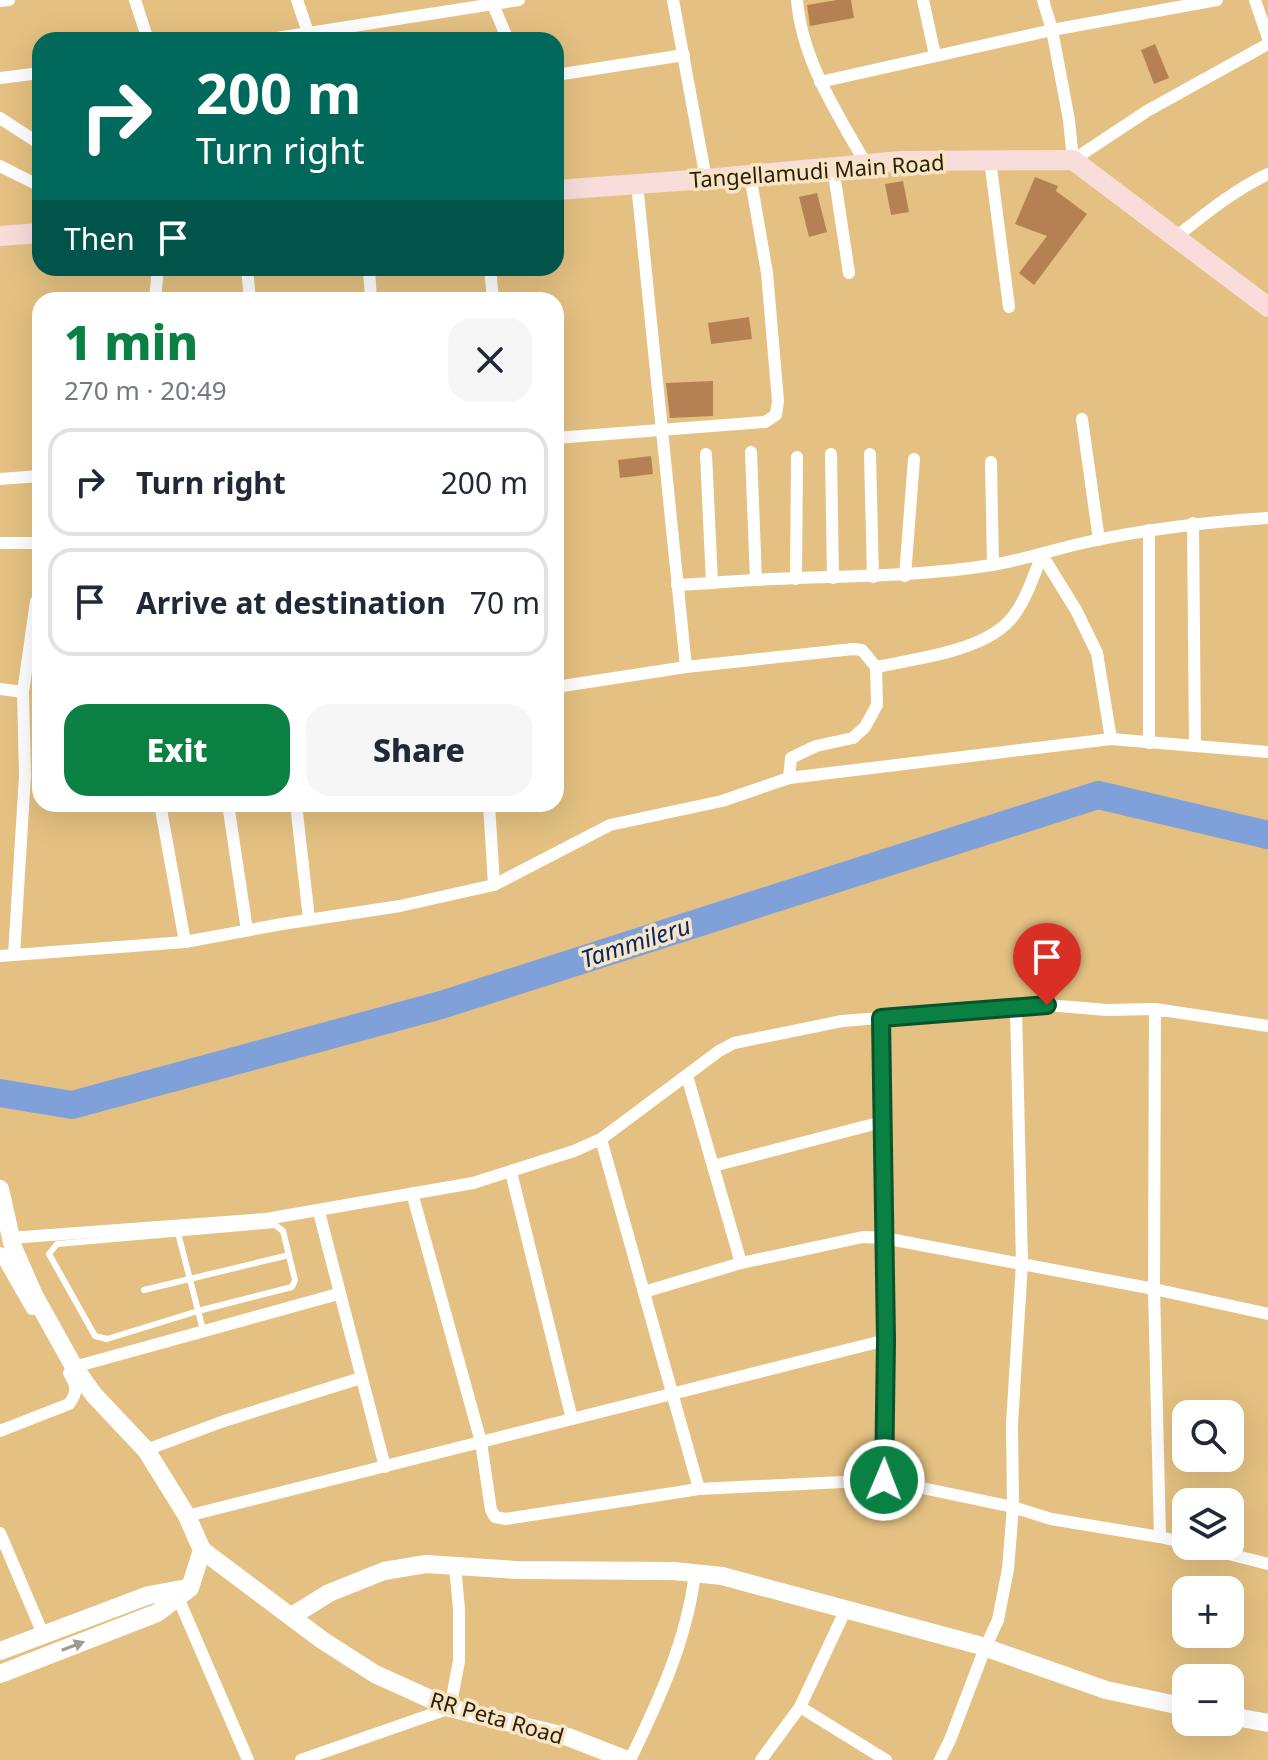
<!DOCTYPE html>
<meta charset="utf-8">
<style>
body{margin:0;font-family:"Noto Sans",sans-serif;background:#f6f6f7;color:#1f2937;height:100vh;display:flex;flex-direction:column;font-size:30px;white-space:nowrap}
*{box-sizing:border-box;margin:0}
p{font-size:26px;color:#747a83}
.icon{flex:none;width:44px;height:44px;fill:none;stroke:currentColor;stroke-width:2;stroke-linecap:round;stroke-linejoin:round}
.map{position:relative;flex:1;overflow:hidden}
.drawer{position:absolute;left:32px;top:292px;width:532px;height:520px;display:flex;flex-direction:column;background:#fff;border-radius:24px;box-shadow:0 8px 32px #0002}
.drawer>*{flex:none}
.hud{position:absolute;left:32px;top:32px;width:532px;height:244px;border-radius:24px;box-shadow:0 8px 32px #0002;background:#00695c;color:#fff;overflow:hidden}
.fabs{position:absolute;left:1172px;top:1400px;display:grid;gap:16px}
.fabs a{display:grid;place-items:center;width:72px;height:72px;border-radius:16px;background:#fff;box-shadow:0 8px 32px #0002;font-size:40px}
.pin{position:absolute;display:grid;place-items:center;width:68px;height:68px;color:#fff;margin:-82px -34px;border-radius:50% 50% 50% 0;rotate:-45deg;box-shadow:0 0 8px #0007}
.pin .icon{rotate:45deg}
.me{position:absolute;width:88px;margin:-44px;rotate:1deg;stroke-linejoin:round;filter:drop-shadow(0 0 6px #0008)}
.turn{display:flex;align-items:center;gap:28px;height:168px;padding:0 32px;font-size:36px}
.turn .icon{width:104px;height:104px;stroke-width:2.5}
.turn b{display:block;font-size:56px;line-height:68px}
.then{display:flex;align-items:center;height:76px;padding:0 32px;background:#0003;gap:16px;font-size:30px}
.round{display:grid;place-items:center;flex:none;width:84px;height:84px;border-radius:24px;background:#f6f6f7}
.headline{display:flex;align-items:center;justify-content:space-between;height:136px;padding:0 32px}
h1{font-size:48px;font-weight:800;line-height:60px;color:#0b8043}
.primary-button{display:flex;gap:16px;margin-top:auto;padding:16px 32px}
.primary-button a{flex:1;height:92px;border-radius:24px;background:#0b8043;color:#fff;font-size:32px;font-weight:800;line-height:92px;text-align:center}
.primary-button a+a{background:#f6f6f7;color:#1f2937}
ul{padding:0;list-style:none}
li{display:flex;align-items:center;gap:24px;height:108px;margin:0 16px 12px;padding:0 16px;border:4px solid #e0e1e3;border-radius:24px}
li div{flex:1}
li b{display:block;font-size:30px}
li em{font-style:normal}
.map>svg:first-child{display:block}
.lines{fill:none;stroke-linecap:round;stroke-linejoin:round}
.river{stroke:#80a0d9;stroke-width:28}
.building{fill:#b68152}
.lane{stroke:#fff;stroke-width:6}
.street{stroke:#fff;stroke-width:12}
.secondary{stroke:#fff;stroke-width:18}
.primary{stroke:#f8dddb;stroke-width:20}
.oneway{fill:#a09a8e}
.route-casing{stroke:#07532c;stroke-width:20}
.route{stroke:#0b8043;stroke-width:14}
.labels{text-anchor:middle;stroke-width:7;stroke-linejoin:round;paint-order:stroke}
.street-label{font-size:22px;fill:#2c1f05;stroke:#f7e5c6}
.water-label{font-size:24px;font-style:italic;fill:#052768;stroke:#f7e5c6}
</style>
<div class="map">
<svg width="1268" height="1760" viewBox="0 0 1268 1760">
<rect width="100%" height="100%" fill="#e4c182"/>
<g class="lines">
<path class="river" d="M0,1093L72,1105L441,1005L1098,795L1268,835"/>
</g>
<g class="building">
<path d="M837,0H851L854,18L810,26L807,5Z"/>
<path d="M1155,44L1169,78L1154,84L1141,50Z"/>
<path d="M1035,177L1058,186L1056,191L1087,214L1034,285L1019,273L1047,236L1015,224Z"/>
<path d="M903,181L909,212L891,215L885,184Z"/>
<path d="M817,193L827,232L809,237L799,197Z"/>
<path d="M749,317L752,339L711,344L708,323Z"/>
<path d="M713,381V416L670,418L666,383Z"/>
<path d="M651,456L653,474L620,478L618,460Z"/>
</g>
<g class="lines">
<g class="lane">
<path d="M275,1225L283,1231L295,1280L292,1287L198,1311L107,1339L95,1336L49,1254L57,1244Z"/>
<path d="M178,1233L203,1330"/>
<path d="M144,1290L289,1255"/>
</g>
<g class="street">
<path d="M135,0L148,40"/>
<path d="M297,0L310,38"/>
<path d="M491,0L508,40"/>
<path d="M673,0L706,179"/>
<path d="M797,0C802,60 837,113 866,164"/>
<path d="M923,0L935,55"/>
<path d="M1217,0L1052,30L1069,120L1073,160L1147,111L1268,44"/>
<path d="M1255,0L1268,38"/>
<path d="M0,1L9,0"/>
<path d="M264,40L519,0"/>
<path d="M556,75L684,55"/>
<path d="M0,78L40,73"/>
<path d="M820,82L1052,30L1043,0"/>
<path d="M0,118L40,144"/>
<path d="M990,160L1009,307"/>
<path d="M0,166L40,186"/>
<path d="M833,167L849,273"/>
<path d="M637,184L686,667"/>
<path d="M1176,237C1205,214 1234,190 1268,174"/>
<path d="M247,268L250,300"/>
<path d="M369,268L371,300"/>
<path d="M490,268L493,300"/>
<path d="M155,300L158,268"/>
<path d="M1082,419L1099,540"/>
<path d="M556,438L765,422L776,415L778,401L767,273L750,175"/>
<path d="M751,452L756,580"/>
<path d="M706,454L712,583C805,574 899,580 992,565C1024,560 1055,549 1087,542C1147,529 1206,522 1268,518"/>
<path d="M831,454L833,578"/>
<path d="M870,454L873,577"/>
<path d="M991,462L993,565"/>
<path d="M0,479L40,476"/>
<path d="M1193,523L1195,746"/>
<path d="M0,543H35L40,545"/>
<path d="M1042,555C1033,577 1025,604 1009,621C982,651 915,659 876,667L877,705L865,727L853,738L816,746L791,758L789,778L1111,739L1268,752"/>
<path d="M1042,555L1076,610L1097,653L1111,739"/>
<path d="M905,576L914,459"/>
<path d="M796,579L797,457"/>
<path d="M677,585L712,583"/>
<path d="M556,687L686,667L853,649L862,650L876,667"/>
<path d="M0,689L23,692"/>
<path d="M1149,743V530"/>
<path d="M160,804L185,942"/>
<path d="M228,804L247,930"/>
<path d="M296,804L309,919"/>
<path d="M489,804L494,885"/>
<path d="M14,955L25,775L23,692L36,601"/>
<path d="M0,956L185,942L282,924L400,906L494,885L610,825L722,801L789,778"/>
<path d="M881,1018L886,1340L884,1480L1013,1507L1051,1519L1160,1537"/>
<path d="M687,1076L741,1263"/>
<path d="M601,1139L699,1489"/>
<path d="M713,1166L882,1122"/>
<path d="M511,1172L572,1419"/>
<path d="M412,1193L481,1442L491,1510L495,1517L506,1519L699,1489L884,1480"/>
<path d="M319,1212L385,1467"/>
<path d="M10,1238L266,1219L473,1183L574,1151L601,1139L719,1051L734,1043L842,1021L1047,1005L1107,1010L1155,1009"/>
<path d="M0,1253L32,1309"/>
<path d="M644,1292L741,1263L863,1237L884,1238L1154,1289L1155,1009L1268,1026"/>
<path d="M74,1367L338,1294"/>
<path d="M0,1431L69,1404C78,1392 77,1386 69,1373"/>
<path d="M146,1450L224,1421L361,1378"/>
<path d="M187,1516L886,1340"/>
<path d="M0,1533L43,1634"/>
<path d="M1186,1543L1160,1537L1154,1289L1268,1314"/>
<path d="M1197,1546L1268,1564"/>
<path d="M176,1593L248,1760"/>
<path d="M800,1707L846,1609"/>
<path d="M301,1760L450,1708L459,1661V1609L455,1566"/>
<path d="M630,1760C659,1700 687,1640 695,1573"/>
<path d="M761,1760L800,1707L886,1760"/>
<path d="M940,1760L950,1740L985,1648L998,1620L1008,1569L1013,1507L1012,1424L1022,1263L1016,1008"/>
</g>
<g class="secondary">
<path d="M0,1189L13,1247L34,1295L74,1367L94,1395L146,1450L187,1516L202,1550L190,1588L157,1613L0,1674"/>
<path d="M202,1550L322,1640L375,1674L450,1708L568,1737L627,1760"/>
<path d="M292,1616L329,1593L384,1571L426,1564L516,1570L674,1571L722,1576L978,1645L1106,1690L1186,1707"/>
<path d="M0,1651L149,1595L187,1588"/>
<path d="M1230,1716L1268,1723"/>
</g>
<g class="primary">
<path d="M556,190L706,179L901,161L1073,160L1268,307"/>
<path d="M0,236L40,233"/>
</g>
</g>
<defs><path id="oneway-solid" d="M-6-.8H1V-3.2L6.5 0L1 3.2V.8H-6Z" transform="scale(2)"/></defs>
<use class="oneway" href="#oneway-solid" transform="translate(73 1646) rotate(-21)"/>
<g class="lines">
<g class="route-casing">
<path id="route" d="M884,1480L886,1340L881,1018L1047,1005"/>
</g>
<use href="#route" class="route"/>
</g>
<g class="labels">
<g class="street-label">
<text transform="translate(817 171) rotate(-4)" y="8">Tangellamudi Main Road</text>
<text transform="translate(497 1718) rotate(16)" y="8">RR Peta Road</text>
</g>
<g class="water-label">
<text transform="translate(636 943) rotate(-18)" y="8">Tammileru</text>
</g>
</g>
</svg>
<div class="fabs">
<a><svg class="icon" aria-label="search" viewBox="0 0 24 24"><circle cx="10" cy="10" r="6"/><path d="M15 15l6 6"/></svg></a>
<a><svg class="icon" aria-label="layers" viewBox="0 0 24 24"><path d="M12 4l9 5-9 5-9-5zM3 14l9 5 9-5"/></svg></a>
<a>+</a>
<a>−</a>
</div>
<div class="pin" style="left:1047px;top:1005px;background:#d93025"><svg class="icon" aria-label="arrive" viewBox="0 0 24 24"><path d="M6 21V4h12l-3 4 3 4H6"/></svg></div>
<svg class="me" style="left:884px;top:1480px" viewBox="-20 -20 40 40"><circle r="17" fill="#0b8043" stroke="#fff" stroke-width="3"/><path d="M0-11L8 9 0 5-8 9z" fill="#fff"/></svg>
<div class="hud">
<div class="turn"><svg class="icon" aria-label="right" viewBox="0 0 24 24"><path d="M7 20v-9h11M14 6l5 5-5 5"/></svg><div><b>200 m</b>Turn right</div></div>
<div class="then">Then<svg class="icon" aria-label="arrive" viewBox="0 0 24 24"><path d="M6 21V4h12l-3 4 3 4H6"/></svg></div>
</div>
<section class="drawer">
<div class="headline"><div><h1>1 min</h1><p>270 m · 20:49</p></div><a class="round"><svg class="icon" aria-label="close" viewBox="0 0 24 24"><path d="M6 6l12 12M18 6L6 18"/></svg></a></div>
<ul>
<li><svg class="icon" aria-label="right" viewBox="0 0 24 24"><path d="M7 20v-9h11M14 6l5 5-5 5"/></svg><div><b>Turn right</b></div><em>200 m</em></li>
<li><svg class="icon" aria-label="arrive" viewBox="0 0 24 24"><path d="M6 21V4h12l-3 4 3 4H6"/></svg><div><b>Arrive at destination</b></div><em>70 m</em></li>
</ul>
<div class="primary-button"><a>Exit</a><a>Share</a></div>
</section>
</div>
